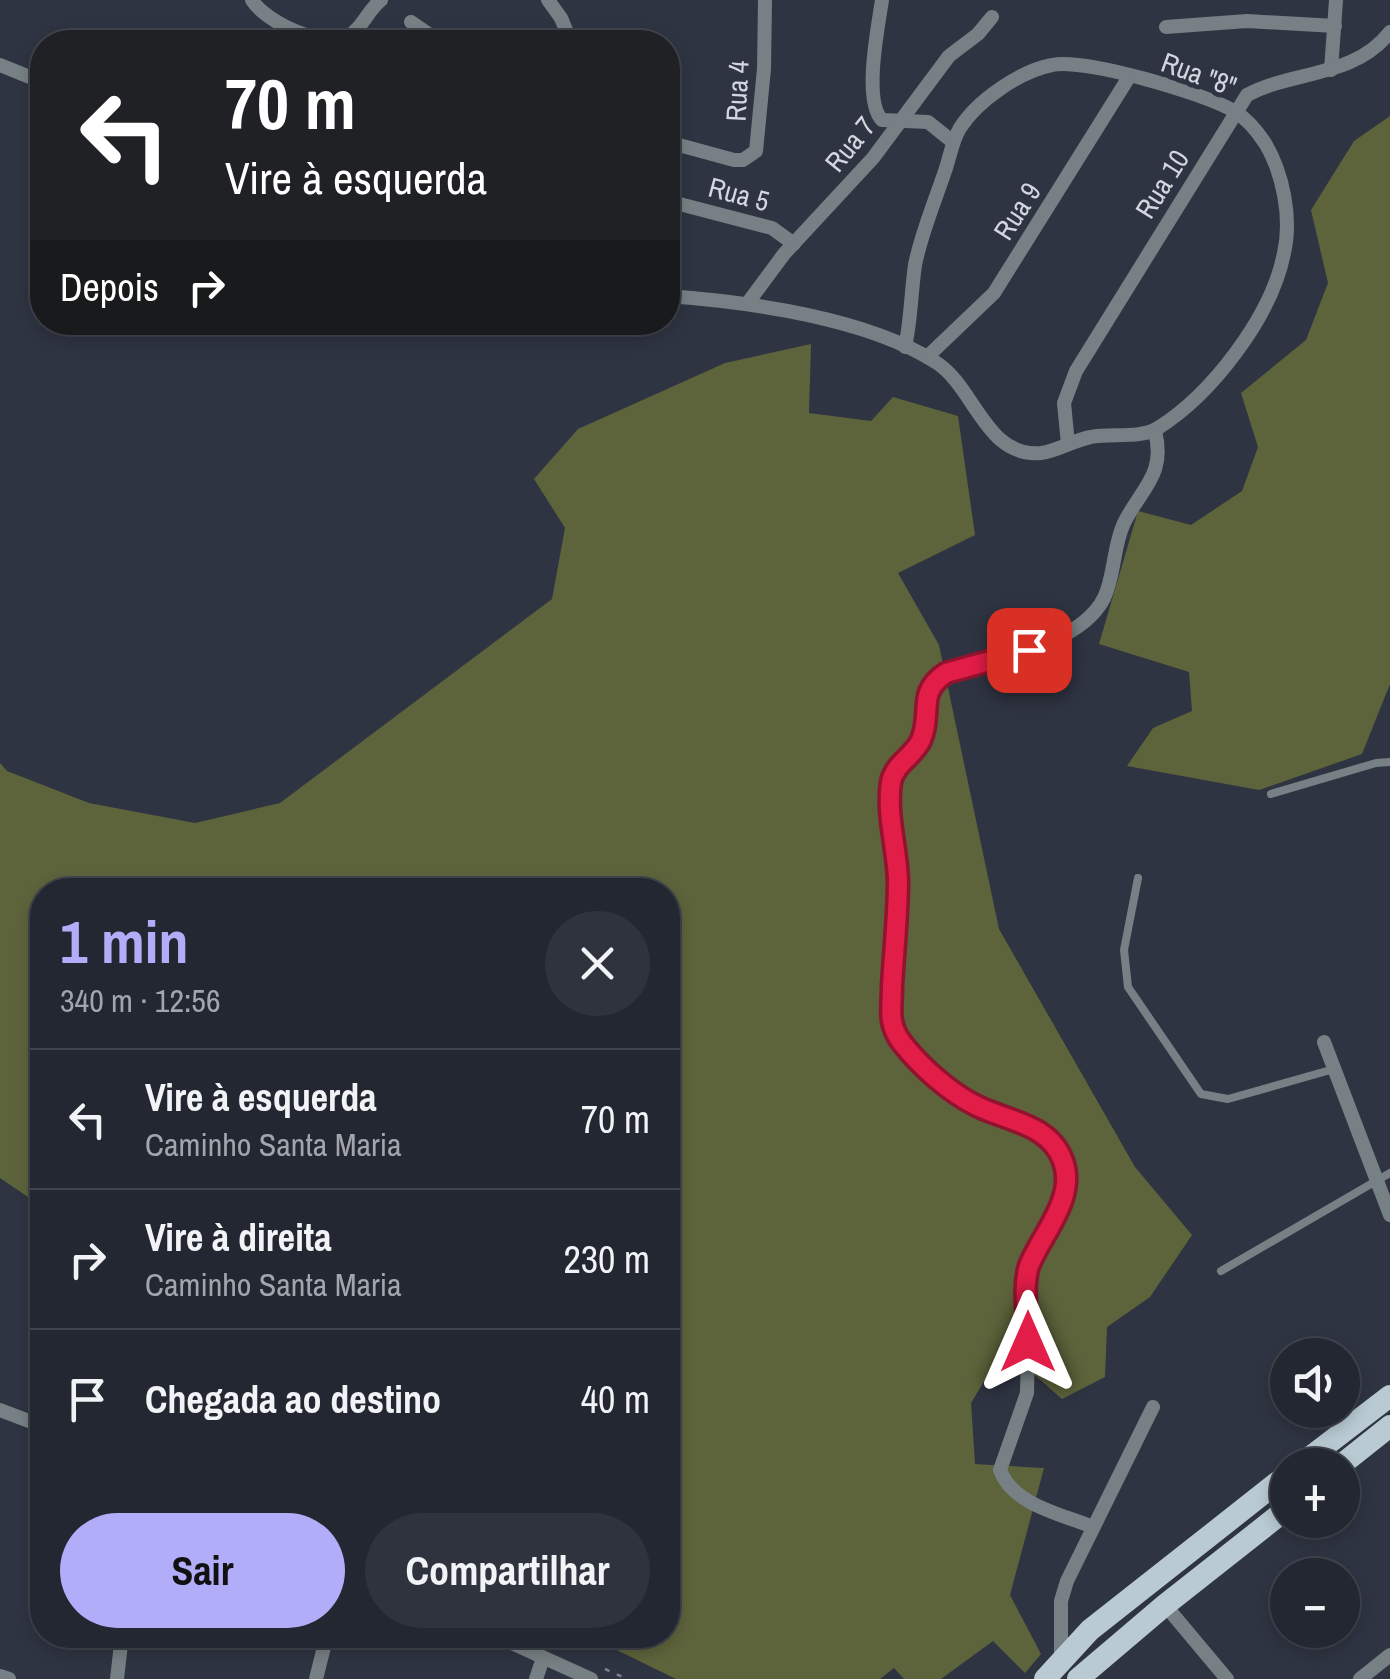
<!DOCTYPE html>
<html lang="pt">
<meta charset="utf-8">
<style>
body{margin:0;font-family:"Archivo Narrow",sans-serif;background:#2f333e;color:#f1f3f6;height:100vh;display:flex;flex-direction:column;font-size:38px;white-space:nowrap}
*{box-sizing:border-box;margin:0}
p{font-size:32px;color:#a3a5ac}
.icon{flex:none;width:55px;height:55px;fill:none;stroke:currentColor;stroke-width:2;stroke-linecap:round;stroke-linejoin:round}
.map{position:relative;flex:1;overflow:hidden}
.sheet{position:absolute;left:30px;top:878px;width:650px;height:770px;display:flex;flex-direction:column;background:#232732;border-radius:40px;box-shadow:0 5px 15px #0003,0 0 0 2px #40444d}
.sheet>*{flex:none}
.top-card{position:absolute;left:30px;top:30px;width:650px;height:305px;border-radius:40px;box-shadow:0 5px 15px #0003,0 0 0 2px #40444d;background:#202124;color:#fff;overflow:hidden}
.tools{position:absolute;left:1270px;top:1338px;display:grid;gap:20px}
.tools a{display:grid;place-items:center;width:90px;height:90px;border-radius:50%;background:#232732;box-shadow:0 5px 15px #0003,0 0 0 2px #40444d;font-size:50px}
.pin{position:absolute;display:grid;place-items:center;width:85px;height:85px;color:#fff;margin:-42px;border-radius:20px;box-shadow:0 5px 15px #0006}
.me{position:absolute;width:110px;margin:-55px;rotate:0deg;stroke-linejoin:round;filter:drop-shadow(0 0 8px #0008)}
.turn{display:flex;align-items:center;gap:35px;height:210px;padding:0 30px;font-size:45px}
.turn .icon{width:130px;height:130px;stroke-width:2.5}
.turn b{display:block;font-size:70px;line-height:85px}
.then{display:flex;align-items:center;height:95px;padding:0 30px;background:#0003;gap:20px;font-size:38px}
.round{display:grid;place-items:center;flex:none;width:105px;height:105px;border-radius:52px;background:#2f333e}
.overview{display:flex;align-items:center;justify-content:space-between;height:170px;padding:0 30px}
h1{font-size:60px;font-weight:800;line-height:75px;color:#b2adf9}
.action{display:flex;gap:20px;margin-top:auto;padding:20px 30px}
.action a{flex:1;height:115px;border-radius:60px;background:#b2adf9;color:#111;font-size:40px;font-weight:800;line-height:115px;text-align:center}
.action a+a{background:#2f333e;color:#f1f3f6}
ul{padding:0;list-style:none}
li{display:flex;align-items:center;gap:30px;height:140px;padding:0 30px;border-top:2px solid #40444d}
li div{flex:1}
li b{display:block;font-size:38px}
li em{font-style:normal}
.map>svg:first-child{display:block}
.green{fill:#5d633b}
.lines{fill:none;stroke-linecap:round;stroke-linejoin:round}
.path{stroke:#7c808b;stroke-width:2.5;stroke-dasharray:5 8;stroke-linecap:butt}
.service{stroke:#778084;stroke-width:8}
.minor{stroke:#778084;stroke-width:14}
.primary{stroke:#b9cad3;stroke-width:22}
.route-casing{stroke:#92132f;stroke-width:25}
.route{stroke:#e11d48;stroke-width:18}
.labels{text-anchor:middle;stroke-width:10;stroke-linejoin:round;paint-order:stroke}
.street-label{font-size:28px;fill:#d3d6df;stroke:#2f3442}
</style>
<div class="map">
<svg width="1390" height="1679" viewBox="0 0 1390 1679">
<rect width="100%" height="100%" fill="#2f3442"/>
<g class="green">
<path d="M1390,116V684L1362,754L1259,790L1127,766L1153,728L1192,711L1189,672L1099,644L1138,511L1191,525L1242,491L1258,447L1241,393L1306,340L1328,283L1311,210L1354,141Z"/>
<path d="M811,344L809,413L871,421L893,397L958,416L975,535L898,573L939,645L999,929L1135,1167L1192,1235L1150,1297L1107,1327L1105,1377L1062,1399L1004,1348L971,1403L975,1464L1044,1468L1010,1595L1041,1654L1025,1673L993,1641L941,1679H904L894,1668L880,1679H676L586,1635H668V890H42V1279L31,1199L0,1178V763L7,771L89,803L195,823L280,803L552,599L565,528L534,479L578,429L725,363Z"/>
</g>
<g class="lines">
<path class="path" d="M605,1669L627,1679"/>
<g class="service">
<path d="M1271,794L1376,763L1390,762"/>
<path d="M1138,878L1124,950L1128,987L1201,1094L1228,1099L1334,1069"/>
<path d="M1221,1271L1390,1173"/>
</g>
<g class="minor">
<path d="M252,0C265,22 326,51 350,35C363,27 368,10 381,0"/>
<path d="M548,0L561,18L571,42"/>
<path d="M882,0C878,27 863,101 882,120L928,122L953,142"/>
<path d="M411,22L440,42"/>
<path d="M1166,27L1247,21L1335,26"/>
<path d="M0,65L42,82"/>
<path d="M1331,70L1336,0"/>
<path d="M668,142L734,160H743L756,151L764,69L765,0"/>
<path d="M668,201L772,228L794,244"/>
<path d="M668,296C749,302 868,318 937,363C975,388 986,458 1041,453C1058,451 1074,440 1091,437C1111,433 1141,439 1158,428C1212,394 1272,316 1284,253C1292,218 1283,173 1265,143C1257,131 1246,118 1234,111C1204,93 1084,58 1052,65C1020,71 977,101 960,128C952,141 950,157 945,171C935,201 921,234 915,265C911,293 911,320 905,347"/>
<path d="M747,304L784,254L873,158L949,56L978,34L992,17"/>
<path d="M927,357L994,293L1129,77"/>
<path d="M1068,444L1064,403L1076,371L1247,95C1294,70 1354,78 1390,32"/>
<path d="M1324,1042L1390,1215"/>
<path d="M0,1410L42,1426"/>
<path d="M1093,1527C1061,1514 1013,1505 1000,1470L1027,1393L1030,1265C1055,1226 1088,1163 1038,1131C1020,1119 1000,1115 981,1108C953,1098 905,1054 893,1027C884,1007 895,966 896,944C898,922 899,897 898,875C896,845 889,815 891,784C896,764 914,756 922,738C933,711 916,693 945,673C993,659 1080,646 1104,598C1115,575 1113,546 1124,523C1142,487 1166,475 1155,431"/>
<path d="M1165,1605L1227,1679"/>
<path d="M494,1635L591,1679"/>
<path d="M1061,1660V1601L1067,1581L1153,1407"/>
<path d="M0,1676L9,1679"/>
<path d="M117,1679L122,1635"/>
<path d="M316,1679L327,1635"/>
<path d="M536,1679L543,1658"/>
<path d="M1360,1679L1390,1655"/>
</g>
<g class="primary">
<path d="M1300,1465L1390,1396"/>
<path d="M1341,1465L1390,1426"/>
<path d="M1045,1679L1090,1630L1288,1474"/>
<path d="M1078,1679L1165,1605L1288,1508"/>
</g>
</g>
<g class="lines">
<g class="route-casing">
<path id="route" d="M1028,1342C1028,1319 1022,1288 1029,1266C1041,1235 1077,1198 1063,1161C1050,1124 1007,1121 977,1106C950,1093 921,1067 902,1043C887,1023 892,1009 892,986C894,950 898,915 898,880C897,848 886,814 891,782C895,763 914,756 921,740C933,712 916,693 946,673L1029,650"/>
</g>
<use href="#route" class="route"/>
</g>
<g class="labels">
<g class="street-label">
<text transform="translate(1199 74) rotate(20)" y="10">Rua "8"</text>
<text transform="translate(737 91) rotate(-87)" y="10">Rua 4</text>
<text transform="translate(850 144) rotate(-51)" y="10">Rua 7</text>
<text transform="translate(1162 184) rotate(-58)" y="10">Rua 10</text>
<text transform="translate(739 194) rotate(15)" y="10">Rua 5</text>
<text transform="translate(1017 211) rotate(-57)" y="10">Rua 9</text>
</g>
</g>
</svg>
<div class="tools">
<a><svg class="icon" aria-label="sound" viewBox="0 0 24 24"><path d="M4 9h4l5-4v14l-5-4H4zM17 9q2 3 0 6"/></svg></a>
<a>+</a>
<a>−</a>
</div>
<div class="pin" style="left:1029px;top:650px;background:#d93025"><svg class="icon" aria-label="arrive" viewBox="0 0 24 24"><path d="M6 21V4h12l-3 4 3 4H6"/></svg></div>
<svg class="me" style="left:1028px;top:1342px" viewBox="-20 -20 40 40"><path d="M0-17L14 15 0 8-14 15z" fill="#e11d48" stroke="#fff" stroke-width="4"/></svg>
<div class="top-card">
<div class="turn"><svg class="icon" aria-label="left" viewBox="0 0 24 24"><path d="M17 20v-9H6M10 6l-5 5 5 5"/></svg><div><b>70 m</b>Vire à esquerda</div></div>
<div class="then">Depois<svg class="icon" aria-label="right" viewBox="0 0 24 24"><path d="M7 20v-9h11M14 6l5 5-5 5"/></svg></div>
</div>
<section class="sheet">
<div class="overview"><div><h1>1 min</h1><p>340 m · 12:56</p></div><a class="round"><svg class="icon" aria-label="close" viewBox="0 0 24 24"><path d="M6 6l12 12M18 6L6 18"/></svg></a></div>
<ul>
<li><svg class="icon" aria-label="left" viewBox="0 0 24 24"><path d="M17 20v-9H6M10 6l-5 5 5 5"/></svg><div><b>Vire à esquerda</b><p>Caminho Santa Maria</p></div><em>70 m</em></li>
<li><svg class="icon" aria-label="right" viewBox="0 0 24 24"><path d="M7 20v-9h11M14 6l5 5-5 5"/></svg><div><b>Vire à direita</b><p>Caminho Santa Maria</p></div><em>230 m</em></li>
<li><svg class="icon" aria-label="arrive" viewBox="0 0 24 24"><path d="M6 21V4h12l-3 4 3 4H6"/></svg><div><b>Chegada ao destino</b></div><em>40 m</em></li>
</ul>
<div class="action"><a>Sair</a><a>Compartilhar</a></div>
</section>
</div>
